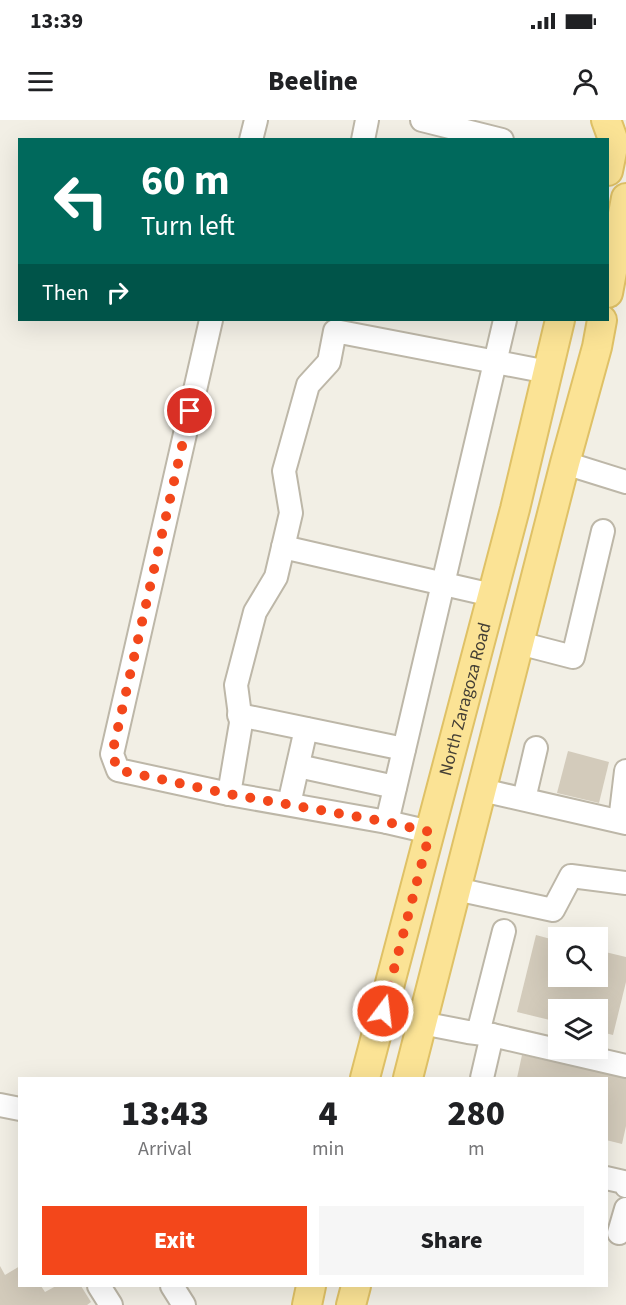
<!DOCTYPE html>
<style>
body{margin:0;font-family:"Source Sans 3",sans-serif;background:#f6f6f6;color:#202124;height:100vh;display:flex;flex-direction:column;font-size:22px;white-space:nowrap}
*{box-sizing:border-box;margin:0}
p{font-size:20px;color:#757577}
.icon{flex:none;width:33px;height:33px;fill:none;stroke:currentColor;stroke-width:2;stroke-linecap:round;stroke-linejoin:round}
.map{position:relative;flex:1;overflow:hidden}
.drawer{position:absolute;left:18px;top:957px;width:590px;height:210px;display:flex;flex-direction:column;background:#fff;border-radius:0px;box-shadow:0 6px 24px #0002}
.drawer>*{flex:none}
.top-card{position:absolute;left:18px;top:18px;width:591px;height:183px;border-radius:0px;box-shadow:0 6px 24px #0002;background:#00695c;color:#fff;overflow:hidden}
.tools{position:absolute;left:548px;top:807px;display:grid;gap:12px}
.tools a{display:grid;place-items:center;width:60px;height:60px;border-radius:0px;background:#fff;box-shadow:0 6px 24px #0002;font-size:30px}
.pin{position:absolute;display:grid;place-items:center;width:51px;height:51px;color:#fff;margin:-26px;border:3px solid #fff;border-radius:50%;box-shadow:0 2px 6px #0007}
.me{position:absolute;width:66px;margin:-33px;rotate:15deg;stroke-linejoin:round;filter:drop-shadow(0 0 4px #0008)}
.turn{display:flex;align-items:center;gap:21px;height:126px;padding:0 24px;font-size:27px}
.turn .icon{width:78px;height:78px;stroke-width:2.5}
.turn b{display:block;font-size:42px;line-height:51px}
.then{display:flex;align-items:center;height:57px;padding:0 24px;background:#0003;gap:12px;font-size:22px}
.eta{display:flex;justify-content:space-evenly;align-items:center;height:102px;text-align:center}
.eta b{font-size:36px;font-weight:800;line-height:42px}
.button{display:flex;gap:12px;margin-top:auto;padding:12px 24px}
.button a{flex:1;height:69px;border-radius:0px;background:#f3471b;color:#fff;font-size:24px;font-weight:800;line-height:69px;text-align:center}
.button a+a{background:#f6f6f6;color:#202124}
.status{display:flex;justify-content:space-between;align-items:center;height:42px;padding:0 30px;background:#fff;direction:ltr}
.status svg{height:16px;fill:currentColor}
header{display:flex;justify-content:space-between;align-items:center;height:78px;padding:0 24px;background:#fff;font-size:27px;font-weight:800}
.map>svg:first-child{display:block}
.building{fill:#d3cbbb}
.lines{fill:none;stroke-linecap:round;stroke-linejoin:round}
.minor-casing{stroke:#bdb7a8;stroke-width:26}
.major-casing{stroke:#dfc166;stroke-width:32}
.minor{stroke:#fff;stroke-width:22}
.major{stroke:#fbe395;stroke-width:28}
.route{stroke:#f3471b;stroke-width:10;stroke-dasharray:0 18}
.labels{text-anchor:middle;stroke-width:6;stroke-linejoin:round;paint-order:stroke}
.street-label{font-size:18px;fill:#443f35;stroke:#fff}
</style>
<div class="status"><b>13:39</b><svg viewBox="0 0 49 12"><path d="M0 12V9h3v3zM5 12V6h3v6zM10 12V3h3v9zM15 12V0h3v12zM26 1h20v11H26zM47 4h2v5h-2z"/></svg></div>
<header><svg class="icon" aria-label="menu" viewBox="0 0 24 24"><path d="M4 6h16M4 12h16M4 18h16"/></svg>Beeline<svg class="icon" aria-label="person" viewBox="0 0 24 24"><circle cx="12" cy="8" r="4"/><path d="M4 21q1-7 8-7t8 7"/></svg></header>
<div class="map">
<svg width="626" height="1185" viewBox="0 0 626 1185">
<rect width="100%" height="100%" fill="#f2efe5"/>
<g class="building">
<path d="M568,631L609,642L599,683L557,673Z"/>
<path d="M536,815L558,821V856H597V830L626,837V862L613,915L597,911V890H558V902L517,892Z"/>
<path d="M522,935L626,957V1006L622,1024L606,1020V958H517Z"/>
<path d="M0,1146L5,1155L20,1146V1166H41L45,1172L56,1166H81L91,1182L87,1185H0Z"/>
</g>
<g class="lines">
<g class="minor-casing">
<g id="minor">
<path d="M422,0L502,20"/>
<path d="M251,20L256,0"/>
<path d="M363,20L367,0"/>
<path d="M211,200L112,634L118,650L229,674"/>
<path d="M565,343L626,362"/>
<path d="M283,427L492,475"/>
<path d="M519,523L573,537L603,411"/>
<path d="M239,595L404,629"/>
<path d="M298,646L395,667"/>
<path d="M482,670L626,703"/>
<path d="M524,679L536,628"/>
<path d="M289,684L306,609"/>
<path d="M620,701L626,651"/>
<path d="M387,702L505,200"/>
<path d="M430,712L387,702L229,674L241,603L236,565L255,492L276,457L291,393L284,351L308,265L329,242L335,211L548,252"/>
<path d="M456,769L553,790L571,756L626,763"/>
<path d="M437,906L468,912L492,915L626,946"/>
<path d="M478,913L504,811"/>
<path d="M482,958L492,915"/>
<path d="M0,985L20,989"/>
<path d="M606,1058L624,1062L626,1066"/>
<path d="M619,1113L626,1089"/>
<path d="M99,1166L111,1185"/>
<path d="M172,1166L184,1185"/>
</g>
</g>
<g class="major-casing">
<g id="major">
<path d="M606,0L614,22L608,51"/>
<path d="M608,173L626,78"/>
<path id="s1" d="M365,958L515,389L560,200"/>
<path d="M408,958L565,343L597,227L602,200"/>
<path d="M307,1185L311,1166"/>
<path d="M351,1185L356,1166"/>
</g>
</g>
<use href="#minor" class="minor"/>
<use href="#major" class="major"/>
</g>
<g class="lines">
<path class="route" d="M190,291L112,634L118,650L229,674L387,702L430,712L383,891"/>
</g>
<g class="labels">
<g class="street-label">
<text dy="6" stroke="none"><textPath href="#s1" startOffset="392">North Zaragoza Road</textPath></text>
</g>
</g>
</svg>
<div class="tools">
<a><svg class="icon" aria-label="search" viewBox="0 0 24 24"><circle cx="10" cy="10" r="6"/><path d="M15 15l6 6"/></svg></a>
<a><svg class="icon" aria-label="layers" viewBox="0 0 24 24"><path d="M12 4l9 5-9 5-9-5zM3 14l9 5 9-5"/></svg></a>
</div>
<div class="pin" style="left:190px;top:291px;background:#d93025"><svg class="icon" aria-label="arrive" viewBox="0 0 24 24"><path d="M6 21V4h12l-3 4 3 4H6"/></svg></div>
<svg class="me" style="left:383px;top:891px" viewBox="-20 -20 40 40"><circle r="17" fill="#f3471b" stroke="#fff" stroke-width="3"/><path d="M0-11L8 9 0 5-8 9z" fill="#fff"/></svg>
<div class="top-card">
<div class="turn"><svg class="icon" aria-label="left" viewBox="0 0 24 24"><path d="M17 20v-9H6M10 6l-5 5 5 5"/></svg><div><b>60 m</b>Turn left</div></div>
<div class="then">Then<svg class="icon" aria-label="right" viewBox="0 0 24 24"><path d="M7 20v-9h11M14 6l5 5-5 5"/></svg></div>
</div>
<section class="drawer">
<div class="eta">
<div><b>13:43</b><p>Arrival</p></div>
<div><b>4</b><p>min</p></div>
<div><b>280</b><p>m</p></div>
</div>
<div class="button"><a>Exit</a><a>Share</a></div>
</section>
</div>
